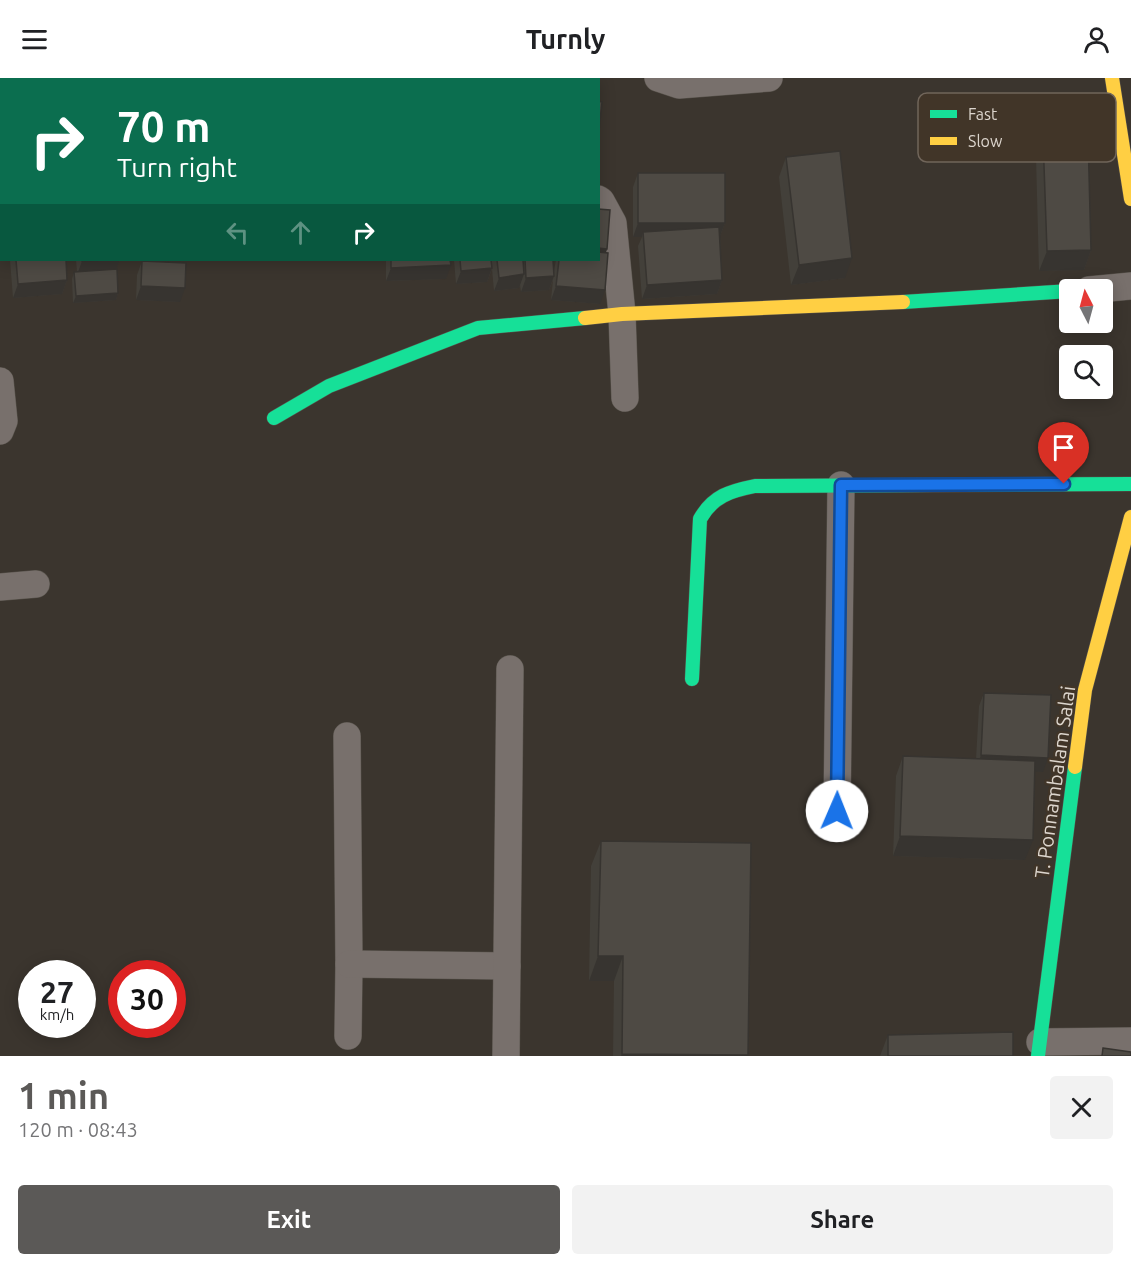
<!DOCTYPE html>
<meta charset="utf-8">
<style>
body{margin:0;font-family:Ubuntu,sans-serif;background:#f2f2f2;color:#202124;height:100vh;display:flex;flex-direction:column;font-size:22px;white-space:nowrap}
*{box-sizing:border-box;margin:0}
p{font-size:20px;color:#757577}
.icon{flex:none;width:33px;height:33px;fill:none;stroke:currentColor;stroke-width:2;stroke-linecap:round;stroke-linejoin:round}
.map{position:relative;height:978px;overflow:hidden}
.details{display:flex;flex-direction:column;background:#fff;flex:1}
.details>*{flex:none}
.hud{position:absolute;left:0px;top:0px;width:600px;height:183px;box-shadow:0 3px 15px #0003;background:#0b6e4f;color:#fff;overflow:hidden}
.needle{width:39px;rotate:354deg}
.controls{position:absolute;left:1059px;top:201px;display:grid;gap:12px}
.controls a{display:grid;place-items:center;width:54px;height:54px;border-radius:6px;background:#fff;box-shadow:0 3px 15px #0003;font-size:30px}
.speed{position:absolute;left:18px;top:882px;display:flex;gap:12px;font-size:30px;font-weight:700;text-align:center}
.speed>*{display:grid;place-content:center;width:78px;height:78px;border-radius:50%;background:#fff;box-shadow:0 3px 15px #0003;line-height:1}
.speed small{font-size:15px;font-weight:400}
.speed .limit{border:9px solid #d22;background:#fff;color:#111}
.pin{position:absolute;display:grid;place-items:center;width:51px;height:51px;color:#fff;margin:-62px -26px;border-radius:50% 50% 50% 0;rotate:-45deg;box-shadow:0 0 6px #0007}
.pin .icon{rotate:45deg}
.me{position:absolute;width:66px;margin:-33px;rotate:1deg;stroke-linejoin:round;filter:drop-shadow(0 0 4px #0008)}
.turn{display:flex;align-items:center;gap:21px;height:126px;padding:0 18px;font-size:27px}
.turn .icon{width:78px;height:78px;stroke-width:2.5}
.turn b{display:block;font-size:42px;line-height:51px}
.lanes{display:flex;align-items:center;height:57px;padding:0 18px;background:#0003;justify-content:center;gap:30px;direction:ltr}
.lanes .off{opacity:.35}
.round{display:grid;place-items:center;flex:none;width:63px;height:63px;border-radius:6px;background:#f2f2f2}
.overview{display:flex;align-items:center;justify-content:space-between;height:102px;padding:0 18px}
h1{font-size:36px;font-weight:700;line-height:45px;color:#5b5957}
.cta{display:flex;gap:12px;margin-top:auto;padding:12px 18px}
.cta a{flex:1;height:69px;border-radius:6px;background:#5b5957;color:#fff;font-size:24px;font-weight:700;line-height:69px;text-align:center}
.cta a+a{background:#f2f2f2;color:#202124}
header{display:flex;justify-content:space-between;align-items:center;height:78px;padding:0 18px;background:#fff;font-size:27px;font-weight:700}
.map>svg:first-child{display:block}
.lines{fill:none;stroke-linecap:round;stroke-linejoin:round}
.street-casing{stroke:#57524b;stroke-width:28}
.fast-casing{stroke:#57524b;stroke-width:15}
.slow-casing{stroke:#57524b;stroke-width:15}
.street{stroke:#78706c;stroke-width:27}
.fast{stroke:#16e098;stroke-width:14}
.slow{stroke:#ffcf43;stroke-width:14}
.wall{fill:#43403a}
.shaded-wall{fill:#373430}
.building{fill:#4e4a44;stroke:#373430;stroke-width:1.5}
.route-casing{stroke:#114b97;stroke-width:15}
.route{stroke:#1a73e8;stroke-width:10}
.labels{text-anchor:middle;stroke-width:4.5;stroke-linejoin:round;paint-order:stroke}
.street-label{font-size:20px;fill:#dcd5cd;stroke:#413528}
.key{fill:#413528;stroke:#70655a;stroke-width:1.5}
.key-label{font-size:16px;fill:#dcd5cd}
</style>
<header><svg class="icon" aria-label="menu" viewBox="0 0 24 24"><path d="M4 6h16M4 12h16M4 18h16"/></svg>Turnly<svg class="icon" aria-label="person" viewBox="0 0 24 24"><circle cx="12" cy="8" r="4"/><path d="M4 21q1-7 8-7t8 7"/></svg></header>
<div class="map">
<svg width="1131" height="978" viewBox="0 0 1131 978">
<rect width="100%" height="100%" fill="#3b352e"/>
<g class="lines">
<g class="street-casing">
<g id="street">
<path d="M658,0L679,7L769,0"/>
<path d="M136,2V0"/>
<path d="M238,2V0"/>
<path d="M0,57H2"/>
<path d="M598,121L601,123L613,145L622,236L625,320"/>
<path d="M1089,212L1131,208"/>
<path d="M0,303L4,343L0,353"/>
<path d="M0,509L36,506"/>
<path d="M347,658L349,886L348,958"/>
<path d="M837,733L841,407"/>
<path d="M349,886L507,888"/>
<path d="M1040,964L1131,963"/>
<path d="M506,978L510,591"/>
</g>
</g>
<g class="fast-casing">
<g id="fast">
<path d="M903,224L1070,213"/>
<path d="M274,340L329,308L478,250L585,240"/>
<path d="M692,601L700,441C713,418 730,413 755,408L1131,406"/>
<path d="M1038,978L1075,689"/>
</g>
</g>
<g class="slow-casing">
<g id="slow">
<path d="M1112,0L1131,121"/>
<path d="M585,240L622,236L903,224"/>
<path d="M1075,689L1085,612L1131,439"/>
</g>
</g>
<use href="#street" class="street"/>
<use href="#fast" class="fast"/>
<use href="#slow" class="slow"/>
</g>
<g class="wall">
<path d="M296,0H443V2H295Z"/>
<path d="M1043,59L1091,172L1084,192L1039,193L1036,79Z"/>
<path d="M786,79L845,200L791,207L779,99Z"/>
<path d="M638,95L725,145L720,158L722,202L717,216L642,221L638,168L642,159H633V109Z"/>
<path d="M607,171L606,174L600,226L551,222L553,202L549,212L521,214L520,207L519,210L494,213L492,191L487,204L456,206L454,182H553L554,192L556,182H598Z"/>
<path d="M10,182H66L67,202L62,216L13,220Z"/>
<path d="M76,182H120L116,191L118,215L116,222L73,225L72,201L74,194H77Z"/>
<path d="M386,182H450L446,201L386,203Z"/>
<path d="M142,183L180,224L136,222L137,197Z"/>
<path d="M984,615L1043,694L1035,693L1025,782L893,778L896,698L903,678L976,681L979,628Z"/>
<path d="M601,763L748,977L747,978H613L614,903H589L591,788Z"/>
<path d="M888,957L1013,978H880Z"/>
</g>
<g class="shaded-wall">
<path d="M638,145H725L720,158L643,159V154L642,159H633Z"/>
<path d="M598,170L607,171L602,185L598,182Z"/>
<path d="M1091,172L1084,192L1039,193L1047,173Z"/>
<path d="M852,180L845,200L791,207L799,187Z"/>
<path d="M104,182H120L115,194L77,197L82,183Z"/>
<path d="M451,187L446,201L386,203L391,190Z"/>
<path d="M492,190L487,204L456,206L461,193Z"/>
<path d="M524,196L519,210L494,213L499,200Z"/>
<path d="M554,198L549,212L521,214L526,200Z"/>
<path d="M67,202L62,216L13,220L18,206Z"/>
<path d="M722,202L717,216L642,221L647,207Z"/>
<path d="M141,208L185,210L180,224L136,222Z"/>
<path d="M556,208L605,212L600,226L551,222Z"/>
<path d="M118,215L116,222L73,225L76,218Z"/>
<path d="M981,677L1048,680L1043,694L976,691Z"/>
<path d="M900,758L1033,762L1025,782L893,778Z"/>
<path d="M598,878H623L614,903H589Z"/>
<path d="M622,976L748,977L747,978H621Z"/>
</g>
<g class="building">
<rect x="62" y="0" width="67" height="2"/>
<path d="M158,0H225L224,2H158Z"/>
<rect x="298" y="0" width="37" height="2"/>
<rect x="339" y="0" width="49" height="2"/>
<rect x="392" y="0" width="51" height="2"/>
<rect x="515" y="0" width="73" height="2"/>
<path d="M598,23L602,24L598,61Z"/>
<path d="M1088,58L1091,172L1047,173L1043,59Z"/>
<path d="M840,73L852,180L799,187L786,79Z"/>
<rect x="638" y="95" width="87" height="50"/>
<path d="M598,131L610,132L607,171L598,170Z"/>
<path d="M719,149L722,202L647,207L643,154Z"/>
<path d="M598,174L608,175L605,212L556,208L559,182H598Z"/>
<path d="M16,182H66L67,202L18,206Z"/>
<path d="M82,182H104L82,183Z"/>
<path d="M391,182H450L451,187L391,190Z"/>
<path d="M460,182H491L492,190L461,193Z"/>
<path d="M497,182H523L524,196L499,200Z"/>
<path d="M525,182H553L554,198L526,200Z"/>
<path d="M142,183L186,185L185,210L141,208Z"/>
<path d="M117,191L118,215L76,218L74,194Z"/>
<path d="M984,615L1051,617L1048,680L981,677Z"/>
<path d="M903,678L1035,683L1033,762L900,758Z"/>
<path d="M601,763L751,765L748,977L622,976L623,878H598Z"/>
<path d="M1013,954V978H888V957Z"/>
<path d="M1103,970L1131,974V978H1102Z"/>
</g>
<g class="lines">
<g class="route-casing">
<path id="route" d="M837,733L841,407L1064,406"/>
</g>
<use href="#route" class="route"/>
</g>
<g class="labels">
<g class="street-label">
<text transform="translate(1055 704) rotate(-82)" y="7">T. Ponnambalam Salai</text>
</g>
</g>
<rect x="918" y="15" width="198" height="69" rx="9" class="key"/>
<rect x="930" y="32" width="27" height="8" fill="#16e098"/>
<rect x="930" y="59" width="27" height="8" fill="#ffcf43"/>
<g class="key-label">
<text x="968" y="42">Fast</text>
<text x="968" y="69">Slow</text>
</g>
</svg>
<div class="controls">
<a><svg class="needle" viewBox="-14 -14 28 28"><path d="M0-13l5 13h-10z" fill="#e53935"/><path d="M0 13l5-13h-10z" fill="#757577"/></svg></a>
<a><svg class="icon" aria-label="search" viewBox="0 0 24 24"><circle cx="10" cy="10" r="6"/><path d="M15 15l6 6"/></svg></a>
</div>
<div class="speed"><div>27<small>km/h</small></div><div class="limit">30</div></div>
<div class="pin" style="left:1064px;top:406px;background:#d93025"><svg class="icon" aria-label="arrive" viewBox="0 0 24 24"><path d="M6 21V4h12l-3 4 3 4H6"/></svg></div>
<svg class="me" style="left:837px;top:733px" viewBox="-20 -20 40 40"><circle r="19" fill="#fff"/><path d="M0-13L10 11 0 6-10 11z" fill="#1a73e8"/></svg>
<div class="hud">
<div class="turn"><svg class="icon" aria-label="right" viewBox="0 0 24 24"><path d="M7 20v-9h11M14 6l5 5-5 5"/></svg><div><b>70 m</b>Turn right</div></div>
<div class="lanes"><svg class="icon off" aria-label="left" viewBox="0 0 24 24"><path d="M17 20v-9H6M10 6l-5 5 5 5"/></svg><svg class="icon off" aria-label="ahead" viewBox="0 0 24 24"><path d="M12 20V5M6 11l6-6 6 6"/></svg><svg class="icon" aria-label="right" viewBox="0 0 24 24"><path d="M7 20v-9h11M14 6l5 5-5 5"/></svg></div>
</div>
</div>
<section class="details">
<div class="overview"><div><h1>1 min</h1><p>120 m · 08:43</p></div><a class="round"><svg class="icon" aria-label="close" viewBox="0 0 24 24"><path d="M6 6l12 12M18 6L6 18"/></svg></a></div>
<div class="cta"><a>Exit</a><a>Share</a></div>
</section>
